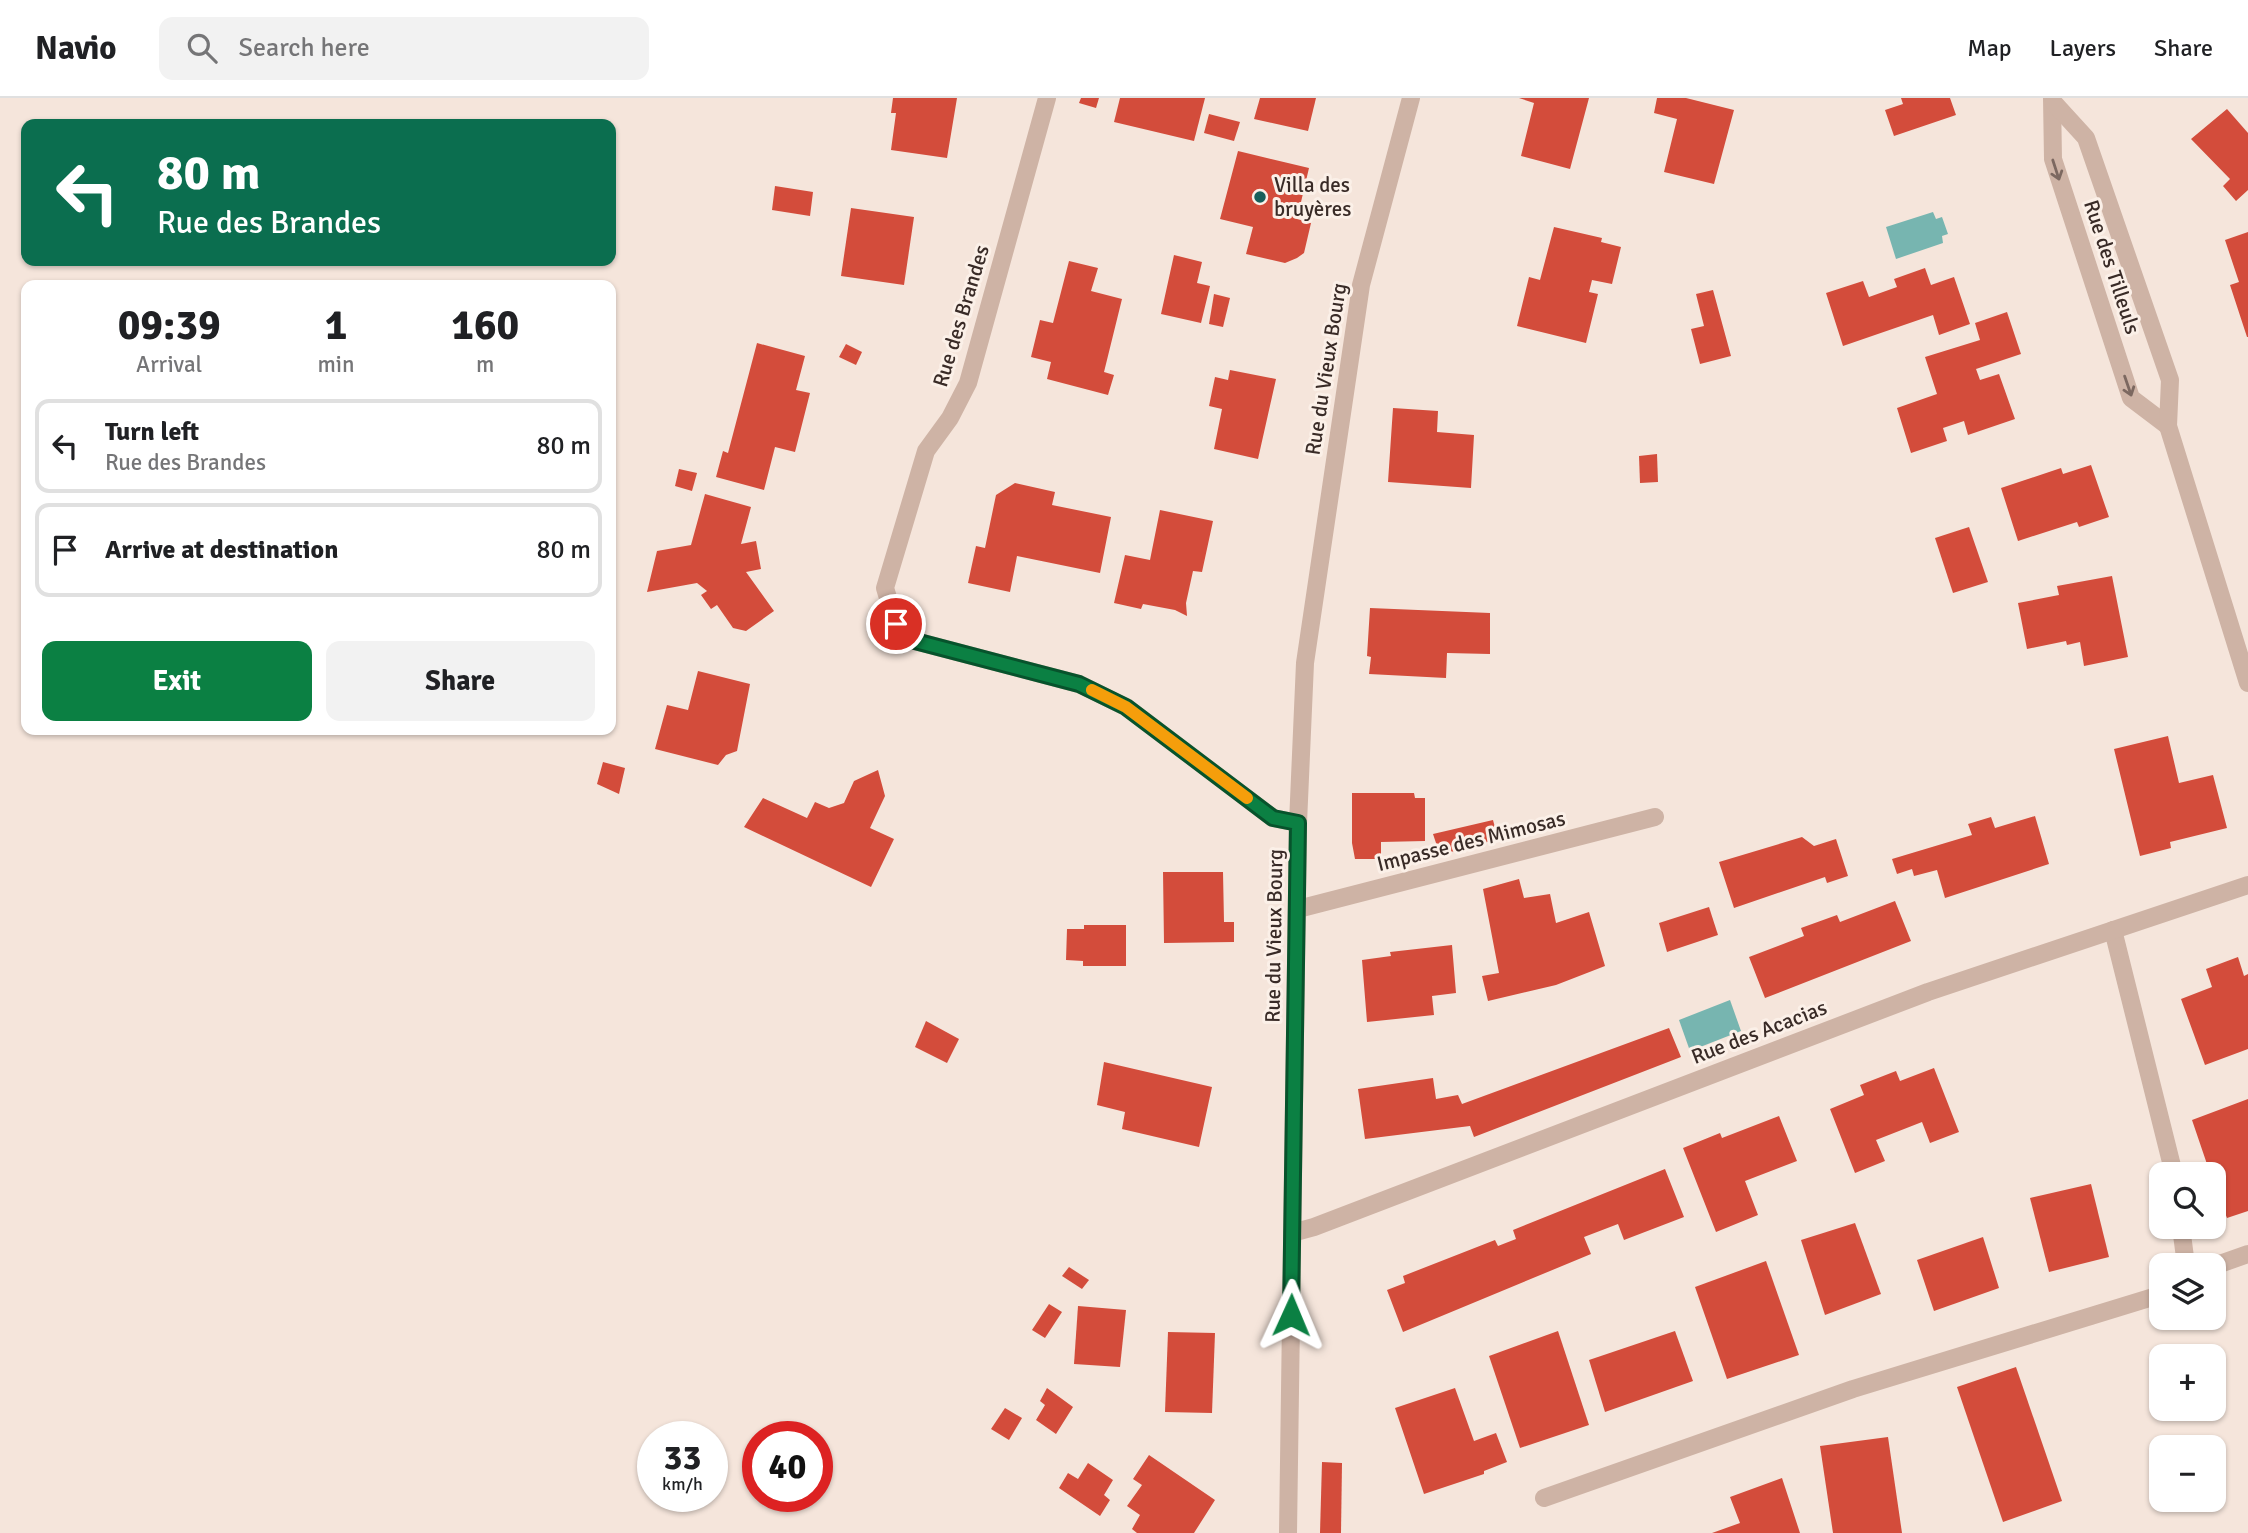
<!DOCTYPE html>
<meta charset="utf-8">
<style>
body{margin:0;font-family:Signika,sans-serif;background:#f2f2f2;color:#202124;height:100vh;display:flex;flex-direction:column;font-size:26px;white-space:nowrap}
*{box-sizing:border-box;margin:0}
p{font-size:23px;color:#757577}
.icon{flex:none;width:38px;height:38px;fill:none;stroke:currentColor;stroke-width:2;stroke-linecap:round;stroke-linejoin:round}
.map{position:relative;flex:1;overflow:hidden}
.drawer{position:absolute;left:21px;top:182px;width:595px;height:455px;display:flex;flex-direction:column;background:#fff;border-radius:14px;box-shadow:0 2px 5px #0004}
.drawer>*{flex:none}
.guide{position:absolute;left:21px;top:21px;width:595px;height:147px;border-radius:14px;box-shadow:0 2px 5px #0004;background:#0b6e4f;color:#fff;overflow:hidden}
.tools{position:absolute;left:2149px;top:1064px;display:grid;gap:14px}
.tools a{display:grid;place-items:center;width:77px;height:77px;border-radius:14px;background:#fff;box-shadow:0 2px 5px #0004;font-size:35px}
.speed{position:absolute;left:637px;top:1323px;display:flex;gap:14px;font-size:35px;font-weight:700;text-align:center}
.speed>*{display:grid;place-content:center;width:91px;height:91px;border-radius:50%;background:#fff;box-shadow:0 2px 5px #0004;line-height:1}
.speed small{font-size:18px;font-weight:400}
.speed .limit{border:10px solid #d22;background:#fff;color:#111}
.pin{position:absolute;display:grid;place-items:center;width:60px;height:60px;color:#fff;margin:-30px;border:4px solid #fff;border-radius:50%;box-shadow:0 2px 7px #0007}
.me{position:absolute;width:77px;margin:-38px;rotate:1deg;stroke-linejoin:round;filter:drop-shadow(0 0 5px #0008)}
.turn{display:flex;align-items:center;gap:24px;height:147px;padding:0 21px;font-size:32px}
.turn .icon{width:91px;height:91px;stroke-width:2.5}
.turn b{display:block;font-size:49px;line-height:60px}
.eta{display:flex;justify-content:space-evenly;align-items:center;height:119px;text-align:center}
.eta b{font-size:42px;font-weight:800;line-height:49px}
.action{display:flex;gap:14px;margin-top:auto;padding:14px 21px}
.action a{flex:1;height:80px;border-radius:14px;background:#0b8043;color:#fff;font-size:28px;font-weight:800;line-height:80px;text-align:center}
.action a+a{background:#f2f2f2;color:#202124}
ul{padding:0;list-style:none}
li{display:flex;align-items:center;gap:21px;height:94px;margin:0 14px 10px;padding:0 7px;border:4px solid #e0e0e0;border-radius:14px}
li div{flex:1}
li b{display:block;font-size:26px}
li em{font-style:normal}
header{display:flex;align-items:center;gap:42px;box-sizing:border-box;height:98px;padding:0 35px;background:#fff;border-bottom:2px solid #e0e0e0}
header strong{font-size:33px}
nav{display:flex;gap:38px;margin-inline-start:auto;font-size:24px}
.search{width:490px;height:63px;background:#f2f2f2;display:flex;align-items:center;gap:18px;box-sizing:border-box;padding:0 24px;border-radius:14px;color:#757577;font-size:26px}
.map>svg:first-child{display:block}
.water{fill:#77b5b0}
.building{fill:#d34c3b}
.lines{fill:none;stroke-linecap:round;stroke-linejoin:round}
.minor{stroke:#ceb3a5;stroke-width:18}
.tertiary{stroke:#ceb3a5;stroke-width:18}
.oneway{stroke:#7c6860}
.route-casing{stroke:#07532c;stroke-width:18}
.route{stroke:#0b8043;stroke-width:12}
.slow{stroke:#f59e0b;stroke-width:12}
.poi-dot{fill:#185f5b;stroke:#fbf0e8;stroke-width:2.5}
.labels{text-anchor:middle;stroke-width:6;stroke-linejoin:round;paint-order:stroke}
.poi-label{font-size:21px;fill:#392b27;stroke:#fbf0e8;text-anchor:start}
.street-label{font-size:21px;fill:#392b27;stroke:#fbf0e8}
</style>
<header>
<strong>Navio</strong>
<div class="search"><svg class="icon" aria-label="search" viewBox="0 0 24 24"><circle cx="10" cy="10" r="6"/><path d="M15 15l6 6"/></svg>Search here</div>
<nav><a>Map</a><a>Layers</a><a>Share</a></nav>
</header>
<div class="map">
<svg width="2248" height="1435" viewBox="0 0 2248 1435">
<rect width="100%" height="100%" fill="#f5e5db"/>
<g class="water">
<path d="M1933,114L1936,121L1942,119L1948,136L1942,138L1943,145L1896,161L1886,129Z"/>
<path d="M1730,902L1741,933L1690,953L1679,922Z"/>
</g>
<g class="building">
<path d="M893,0H957L947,60L891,52L896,15H891Z"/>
<path d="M1081,0H1099L1096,10L1079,5Z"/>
<path d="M1120,0H1205L1194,43L1114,24Z"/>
<path d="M1260,0H1316L1308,33L1254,21Z"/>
<path d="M1589,0L1570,71L1521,58L1534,5L1519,0Z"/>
<path d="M1657,0H1686L1734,12L1714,86L1664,74L1677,21L1654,15Z"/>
<path d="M1901,0H1950L1956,17L1894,38L1885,12L1903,6Z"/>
<path d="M2227,11L2248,35V92L2236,103L2223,88L2230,81L2191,41Z"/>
<path d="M1209,16L1240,24L1234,43L1204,35Z"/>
<path d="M1238,53L1309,70L1297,121L1311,125L1304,155L1297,160L1285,165L1246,156L1253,129L1220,121Z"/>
<path d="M775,88L813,94L810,118L772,112Z"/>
<path d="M851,110L914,119L904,187L841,178Z"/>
<path d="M1554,129L1602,140L1601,144L1621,149L1612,186L1592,182L1589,194L1598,196L1586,245L1517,228L1529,179L1540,182Z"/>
<path d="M2248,134V239H2247L2230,187L2239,184L2225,142Z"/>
<path d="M1174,157L1202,164L1197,185L1210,188L1201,225L1161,216Z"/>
<path d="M1069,163L1098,170L1091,193L1122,201L1104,274L1114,277L1108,297L1047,281L1051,264L1031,259L1040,222L1053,225Z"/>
<path d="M1925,170L1931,187L1954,179L1970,226L1939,237L1933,217L1843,248L1826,195L1863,183L1869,199L1897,189L1894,181Z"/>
<path d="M1713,192L1731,258L1700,266L1691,231L1704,228L1696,196Z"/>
<path d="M1214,196L1230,200L1223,229L1209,226Z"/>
<path d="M2007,214L2021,256L1976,271L1980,282L1999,276L2015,321L1968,337L1964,323L1943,330L1947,343L1911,355L1897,310L1937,296L1925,259L1980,242L1975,225Z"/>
<path d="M757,245L805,258L796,292L810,295L795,354L775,349L764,392L716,379L723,353L728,355Z"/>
<path d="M846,246L862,254L856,267L839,259Z"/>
<path d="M1230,272L1276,281L1258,361L1214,351L1222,311L1209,308L1215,279L1228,282Z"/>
<path d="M1393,310L1438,313L1437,334L1474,337L1471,390L1388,384Z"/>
<path d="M1657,356L1658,384L1640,385L1639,358Z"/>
<path d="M2091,367L2109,419L2079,429L2077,424L2018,443L2001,390L2061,370L2063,376Z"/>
<path d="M679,371L697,375L692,393L675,388Z"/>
<path d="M1015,385L1055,394L1052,407L1111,419L1100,475L1017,458L1010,494L968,485L976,448L985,450L996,397Z"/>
<path d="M705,396L751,409L741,446L756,443L761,471L746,474L774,513L746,533L733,530L717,507L711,511L701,497L707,493L697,485L647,494L657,453L691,447Z"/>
<path d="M1160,412L1213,423L1202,474L1193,473L1186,505L1187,518L1175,512L1143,506L1141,511L1114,505L1125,457L1150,462Z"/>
<path d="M1969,429L1988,484L1953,495L1935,440Z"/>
<path d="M2112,478L2128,559L2084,568L2080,544L2067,547L2066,543L2027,551L2018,505L2059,497L2057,488Z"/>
<path d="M1370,510L1490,515V556L1447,555L1446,580L1369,576L1371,559L1367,558Z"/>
<path d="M698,573L750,586L737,653L726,657L718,667L655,651L667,607L688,612Z"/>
<path d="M2168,638L2179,685L2213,677L2227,730L2170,744L2171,750L2140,758L2114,651Z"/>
<path d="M603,664L625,670L619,696L597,686Z"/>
<path d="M878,672L885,698L870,730L894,741L871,789L744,729L763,700L807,720L815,704L829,710L844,705L854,683Z"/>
<path d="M1352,695H1414L1415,700H1425V743L1381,744V761H1355L1352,745Z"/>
<path d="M2035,718L2049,766L1945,800L1937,772L1914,778L1912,771L1897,776L1892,761L1972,737L1968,726L1991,719L1995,730Z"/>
<path d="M1493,722L1498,741L1440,757L1433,736Z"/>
<path d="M1802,739L1814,748L1836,741L1848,778L1827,785L1825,779L1734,810L1719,764Z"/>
<path d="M1163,774H1223L1224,824H1234V844L1164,845Z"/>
<path d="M1519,781L1524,800L1550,796L1556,825L1589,814L1605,868L1556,887L1488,903L1482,878L1499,875L1483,791Z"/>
<path d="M1895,803L1911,843L1765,900L1749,859L1804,838L1801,830L1837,817L1840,824Z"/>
<path d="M1709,809L1718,837L1667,854L1659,825Z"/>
<path d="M1084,827H1126V868H1083V863L1066,862L1067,831H1084Z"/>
<path d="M1452,847L1456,895L1432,898L1434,917L1367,924L1362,862L1391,858L1390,854Z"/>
<path d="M2238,859L2244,878L2248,876V951L2205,967L2181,901L2212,889L2206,871Z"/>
<path d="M926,923L959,941L947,965L915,949Z"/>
<path d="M1669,930L1681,959L1474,1039L1470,1028L1365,1041L1358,991L1433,980L1436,1001L1458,997L1462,1006Z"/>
<path d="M1104,964L1212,989L1199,1049L1122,1031L1125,1014L1097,1007Z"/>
<path d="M1934,970L1959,1034L1930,1045L1922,1024L1876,1042L1885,1063L1855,1075L1830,1011L1864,997L1860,987L1896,973L1900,983Z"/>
<path d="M2248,1001V1113L2227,1120L2221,1105L2214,1108V1076H2198L2209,1072L2192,1022Z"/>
<path d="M1779,1018L1797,1063L1745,1083L1758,1117L1716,1134L1683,1050L1720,1035L1722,1040Z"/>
<path d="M1665,1071L1684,1119L1624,1142L1618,1126L1584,1139L1591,1156L1403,1234L1387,1192L1405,1185L1403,1178L1495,1142L1498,1148L1516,1141L1513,1132Z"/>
<path d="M2091,1086L2109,1159L2049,1174L2030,1100Z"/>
<path d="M1855,1125L1881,1196L1825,1217L1801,1142Z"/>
<path d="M1983,1139L1999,1190L1934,1213L1917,1162Z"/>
<path d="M1766,1163L1799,1257L1727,1281L1695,1189Z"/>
<path d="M1069,1169L1089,1182L1082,1191L1062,1178Z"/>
<path d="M1049,1206L1062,1214L1045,1240L1032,1232Z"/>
<path d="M1078,1208L1126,1212L1120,1269L1074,1266Z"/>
<path d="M1558,1233L1589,1327L1520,1350L1489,1258Z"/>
<path d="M1675,1233L1693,1283L1605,1314L1589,1262Z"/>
<path d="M1168,1234L1215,1235L1212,1315L1165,1314Z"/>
<path d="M2016,1269L2062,1403L2003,1424L1957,1289Z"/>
<path d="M1047,1290L1073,1309L1056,1336L1036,1322L1045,1307L1040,1303Z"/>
<path d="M1455,1290L1474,1343L1496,1335L1507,1364L1484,1373V1376L1424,1396L1395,1310Z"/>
<path d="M1005,1310L1022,1320L1009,1342L991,1331Z"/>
<path d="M1888,1339L1902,1435H1833L1820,1348Z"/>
<path d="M1149,1357L1215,1402L1194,1435H1137L1132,1431L1140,1417L1127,1408L1142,1387L1133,1381Z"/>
<path d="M1322,1364L1342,1365L1341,1435H1320Z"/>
<path d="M1088,1365L1113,1382L1104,1397L1110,1402L1100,1418L1059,1390L1068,1375L1078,1381Z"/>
<path d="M1782,1380L1800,1435H1712L1740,1425L1730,1399Z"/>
</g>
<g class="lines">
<g class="minor">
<path d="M1047,0L968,285L950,320L926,353L885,490L896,526L915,543L1079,586L1126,609L1273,720L1298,725"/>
<path d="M2052,0L2053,61L2131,300L2168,328"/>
<path d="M2054,5L2086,40L2170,282L2168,328L2248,585"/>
<path d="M1298,811L1655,719"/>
<path d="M2113,832L2174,1076"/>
<path d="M2181,1129L2186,1167"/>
<path d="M1292,1135L1314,1129L1928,894L2248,787"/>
<path d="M2214,1168L2248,1156"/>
<path d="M1544,1400L1853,1291L2153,1199L2161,1194"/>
</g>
<path class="tertiary" d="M1288,1435L1298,725L1305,565L1361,187L1411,0"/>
</g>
<defs><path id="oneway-shaft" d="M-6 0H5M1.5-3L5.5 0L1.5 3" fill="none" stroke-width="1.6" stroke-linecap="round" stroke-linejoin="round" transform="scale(1.75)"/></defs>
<g class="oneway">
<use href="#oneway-shaft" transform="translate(2056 72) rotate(72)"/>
<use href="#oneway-shaft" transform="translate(2128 288) rotate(71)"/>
</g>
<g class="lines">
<g class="route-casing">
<path id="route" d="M896,526L915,543L1079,586L1126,609L1273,720L1298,725L1291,1217"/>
</g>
<use href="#route" class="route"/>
<path class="slow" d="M1092,592L1126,609L1247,700"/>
</g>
<circle class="poi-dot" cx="1260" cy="99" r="7"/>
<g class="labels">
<g class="poi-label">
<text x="1274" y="94">Villa des<tspan x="1274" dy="24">bruyères</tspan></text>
</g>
<g class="street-label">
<text transform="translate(2112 169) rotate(72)" y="7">Rue des Tilleuls</text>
<text transform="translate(961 218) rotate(-73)" y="7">Rue des Brandes</text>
<text transform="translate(1326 271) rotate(-81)" y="7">Rue du Vieux Bourg</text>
<text transform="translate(1471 743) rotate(-14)" y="7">Impasse des Mimosas</text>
<text transform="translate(1274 838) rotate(-89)" y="7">Rue du Vieux Bourg</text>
<text transform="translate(1759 934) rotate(-21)" y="7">Rue des Acacias</text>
</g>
</g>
</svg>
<div class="tools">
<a><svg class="icon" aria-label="search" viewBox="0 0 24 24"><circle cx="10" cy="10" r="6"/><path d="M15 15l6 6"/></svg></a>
<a><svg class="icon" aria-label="layers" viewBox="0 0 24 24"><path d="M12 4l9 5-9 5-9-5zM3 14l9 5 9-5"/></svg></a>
<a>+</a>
<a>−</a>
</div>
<div class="speed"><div>33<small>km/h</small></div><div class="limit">40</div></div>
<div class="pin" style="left:896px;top:526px;background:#d93025"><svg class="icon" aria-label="arrive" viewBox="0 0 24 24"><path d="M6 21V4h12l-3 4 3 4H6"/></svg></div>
<svg class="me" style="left:1291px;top:1217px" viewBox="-20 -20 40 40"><path d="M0-17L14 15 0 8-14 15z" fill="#0b8043" stroke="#fff" stroke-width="4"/></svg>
<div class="guide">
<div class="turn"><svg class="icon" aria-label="left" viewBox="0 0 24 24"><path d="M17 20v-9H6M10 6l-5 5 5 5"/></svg><div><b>80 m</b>Rue des Brandes</div></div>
</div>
<section class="drawer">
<div class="eta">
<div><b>09:39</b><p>Arrival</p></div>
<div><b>1</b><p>min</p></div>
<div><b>160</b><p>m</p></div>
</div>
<ul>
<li><svg class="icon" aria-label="left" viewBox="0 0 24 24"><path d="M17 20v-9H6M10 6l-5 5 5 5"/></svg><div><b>Turn left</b><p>Rue des Brandes</p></div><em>80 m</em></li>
<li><svg class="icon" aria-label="arrive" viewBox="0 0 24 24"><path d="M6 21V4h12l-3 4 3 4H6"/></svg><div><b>Arrive at destination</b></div><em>80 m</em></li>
</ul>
<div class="action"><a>Exit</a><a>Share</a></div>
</section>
</div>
